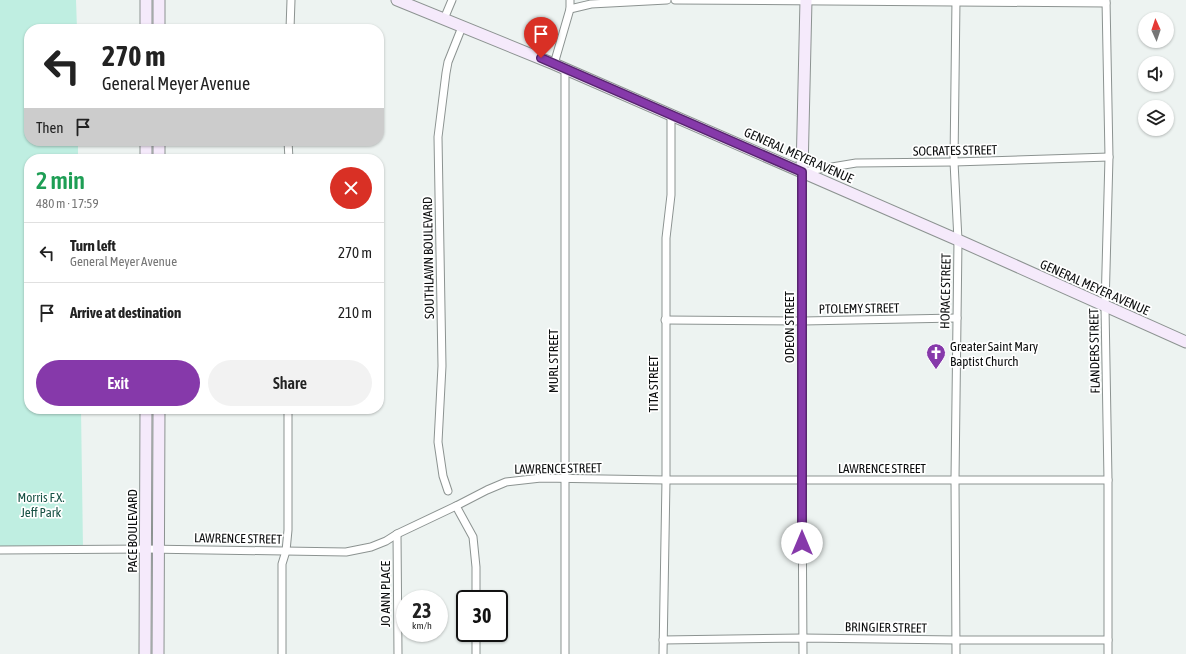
<!DOCTYPE html>
<meta charset="utf-8">
<style>
body{margin:0;font-family:"Asap Condensed",sans-serif;background:#f2f2f2;color:#222;height:100vh;display:flex;flex-direction:column;font-size:15px;white-space:nowrap}
*{box-sizing:border-box;margin:0}
p{font-size:13px;color:#767676}
.icon{flex:none;width:22px;height:22px;fill:none;stroke:currentColor;stroke-width:2;stroke-linecap:round;stroke-linejoin:round}
.map{position:relative;flex:1;overflow:hidden}
.side{position:absolute;left:24px;top:154px;width:360px;height:260px;display:flex;flex-direction:column;background:#fff;border-radius:16px;box-shadow:0 1px 3px #0004}
.side>*{flex:none}
.top-card{position:absolute;left:24px;top:24px;width:360px;height:122px;border-radius:16px;box-shadow:0 1px 3px #0004;background:#fff;color:#222;overflow:hidden}
.needle{width:26px;rotate:357deg}
.buttons{position:absolute;left:1138px;top:12px;display:grid;gap:8px}
.buttons a{display:grid;place-items:center;width:36px;height:36px;border-radius:50%;background:#fff;box-shadow:0 1px 3px #0004;font-size:20px}
.speed{position:absolute;left:396px;top:590px;display:flex;gap:8px;font-size:20px;font-weight:700;text-align:center}
.speed>*{display:grid;place-content:center;width:52px;height:52px;border-radius:50%;background:#fff;box-shadow:0 1px 3px #0004;line-height:1}
.speed small{font-size:10px;font-weight:400}
.speed .limit{border:2px solid #111;border-radius:6px;background:#fff;color:#111}
.pin{position:absolute;display:grid;place-items:center;width:34px;height:34px;color:#fff;margin:-41px -17px;border-radius:50% 50% 50% 0;rotate:-45deg;box-shadow:0 0 4px #0007}
.pin .icon{rotate:45deg}
.me{position:absolute;width:44px;margin:-22px;rotate:0deg;stroke-linejoin:round;filter:drop-shadow(0 0 3px #0008)}
.turn{display:flex;align-items:center;gap:14px;height:84px;padding:0 12px;font-size:18px}
.turn .icon{width:52px;height:52px;stroke-width:2.5}
.turn b{display:block;font-size:28px;line-height:34px}
.then{display:flex;align-items:center;height:38px;padding:0 12px;background:#0003;gap:8px;font-size:15px}
.round{display:grid;place-items:center;flex:none;width:42px;height:42px;border-radius:21px;background:#f2f2f2}
.summary{display:flex;align-items:center;justify-content:space-between;height:68px;padding:0 12px}
h1{font-size:24px;font-weight:600;line-height:30px;color:#1e9e55}
.cta{display:flex;gap:8px;margin-top:auto;padding:8px 12px}
.cta a{flex:1;height:46px;border-radius:24px;background:#8639aa;color:#fff;font-size:16px;font-weight:600;line-height:46px;text-align:center}
.cta a+a{background:#f2f2f2;color:#222}
ul{padding:0;list-style:none}
li{display:flex;align-items:center;gap:12px;height:60px;padding:0 12px;border-top:1px solid #e0e0e0}
li div{flex:1}
li b{display:block;font-size:15px}
li em{font-style:normal}
.map>svg:first-child{display:block}
.green{fill:#bfeee1}
.lines{fill:none;stroke-linecap:round;stroke-linejoin:round}
.street-casing{stroke:#8c9391;stroke-width:9}
.secondary-casing{stroke:#8c9391;stroke-width:13}
.street{stroke:#fff;stroke-width:7}
.secondary{stroke:#f5eafb;stroke-width:11}
.route-casing{stroke:#57256e;stroke-width:10}
.route{stroke:#8639aa;stroke-width:7}
.labels{text-anchor:middle;stroke-width:3.5;stroke-linejoin:round;paint-order:stroke}
.street-label{font-size:13px;fill:#0c0e0e;stroke:#fff}
.poi-label{font-size:13px;fill:#0c0e0e;stroke:#fff;text-anchor:start}
.park-label{font-size:13px;fill:#185245;stroke:#fff}
</style>
<div class="map">
<svg width="1186" height="654" viewBox="0 0 1186 654">
<rect width="100%" height="100%" fill="#edf3f1"/>
<path class="green" d="M0,0H76L77,29H29V141H78V159H29V409H81L83,549H0Z"/>
<g class="lines">
<g class="street-casing">
<g id="street">
<path d="M675,0L1106,3"/>
<path d="M956,0L954,162L958,240L955,479L956,654"/>
<path d="M1106,0L1109,157L1105,307L1108,480V654"/>
<path d="M570,9L591,4L667,0"/>
<path d="M444,19L452,0"/>
<path d="M290,29L291,0"/>
<path d="M554,64L570,9V0"/>
<path d="M288,141L289,159"/>
<path d="M665,320L803,321L957,318"/>
<path d="M448,491L443,476L438,442L442,366L438,137L446,73L448,62L462,27"/>
<path d="M456,506L473,537L476,567V599"/>
<path d="M397,534L398,654"/>
<path d="M0,550L146,549L346,552L371,547L386,541L397,534L456,506L487,490L506,482L541,478L666,480H1108"/>
<path d="M663,640L803,638L956,640H1108"/>
<path d="M282,654V564L286,551L288,530V409"/>
<path d="M476,654V633"/>
<path d="M565,654V69"/>
<path d="M663,654L666,480V238L671,195V115"/>
<path d="M803,654L802,480V172L856,163L954,162L1109,157"/>
</g>
</g>
<g class="secondary-casing">
<g id="secondary">
<path d="M146,0V29"/>
<path d="M159,0V29"/>
<path d="M397,0L554,64L958,240L1186,342"/>
<path d="M146,141V159"/>
<path d="M159,141V159"/>
<path d="M802,172L806,0"/>
<path d="M145,654L146,409"/>
<path d="M158,654L159,409"/>
</g>
</g>
<use href="#street" class="street"/>
<use href="#secondary" class="secondary"/>
</g>
<g class="lines">
<g class="route-casing">
<path id="route" d="M541,58L802,172V543"/>
</g>
<use href="#route" class="route"/>
</g>
<defs>
<g id="church-pin" transform="scale(1)"><path d="M0 17L-7.5 6A9.5 9.5 0 1 1 7.5 6Z" fill="#8639aa" stroke="#fff"/><path d="M-1.2-6h2.4v3.5h3.3v2.4h-3.3V6h-2.4V-.1h-3.3v-2.4h3.3Z" fill="#fff"/></g>
</defs>
<g fill-rule="evenodd">
<use href="#church-pin" x="936" y="353"/>
</g>
<g class="labels">
<g class="street-label">
<text transform="translate(955 150) rotate(-1)" y="5">SOCRATES STREET</text>
<text transform="translate(799 155) rotate(24)" y="5">GENERAL MEYER AVENUE</text>
<text transform="translate(428 258) rotate(-91)" y="5">SOUTHLAWN BOULEVARD</text>
<text transform="translate(1095 287) rotate(24)" y="5">GENERAL MEYER AVENUE</text>
<text transform="translate(945 291) rotate(-89)" y="5">HORACE STREET</text>
<text transform="translate(859 308) rotate(-1)" y="5">PTOLEMY STREET</text>
<text transform="translate(789 327) rotate(-90)" y="5">ODEON STREET</text>
<text transform="translate(1094 351) rotate(-91)" y="5">FLANDERS STREET</text>
<text transform="translate(553 361) rotate(-90)" y="5">MURL STREET</text>
<text transform="translate(653 384) rotate(-90)" y="5">TITA STREET</text>
<text transform="translate(558 468) rotate(-1)" y="5">LAWRENCE STREET</text>
<text x="882" y="473">LAWRENCE STREET</text>
<text transform="translate(132 531) rotate(-90)" y="5">PACE BOULEVARD</text>
<text transform="translate(238 538) rotate(1)" y="5">LAWRENCE STREET</text>
<text transform="translate(385 594) rotate(-90)" y="5">JO ANN PLACE</text>
<text transform="translate(886 627) rotate(1)" y="5">BRINGIER STREET</text>
</g>
<g class="poi-label">
<text x="950" y="351">Greater Saint Mary<tspan x="950" dy="15">Baptist Church</tspan></text>
</g>
<g class="park-label">
<text x="41" y="502">Morris F.X.<tspan x="41" dy="15">Jeff Park</tspan></text>
</g>
</g>
</svg>
<div class="buttons">
<a><svg class="needle" viewBox="-14 -14 28 28"><path d="M0-13l5 13h-10z" fill="#e53935"/><path d="M0 13l5-13h-10z" fill="#767676"/></svg></a>
<a><svg class="icon" aria-label="sound" viewBox="0 0 24 24"><path d="M4 9h4l5-4v14l-5-4H4zM17 9q2 3 0 6"/></svg></a>
<a><svg class="icon" aria-label="layers" viewBox="0 0 24 24"><path d="M12 4l9 5-9 5-9-5zM3 14l9 5 9-5"/></svg></a>
</div>
<div class="speed"><div>23<small>km/h</small></div><div class="limit">30</div></div>
<div class="pin" style="left:541px;top:58px;background:#d93025"><svg class="icon" aria-label="arrive" viewBox="0 0 24 24"><path d="M6 21V4h12l-3 4 3 4H6"/></svg></div>
<svg class="me" style="left:802px;top:543px" viewBox="-20 -20 40 40"><circle r="19" fill="#fff"/><path d="M0-13L10 11 0 6-10 11z" fill="#8639aa"/></svg>
<div class="top-card">
<div class="turn"><svg class="icon" aria-label="left" viewBox="0 0 24 24"><path d="M17 20v-9H6M10 6l-5 5 5 5"/></svg><div><b>270 m</b>General Meyer Avenue</div></div>
<div class="then">Then<svg class="icon" aria-label="arrive" viewBox="0 0 24 24"><path d="M6 21V4h12l-3 4 3 4H6"/></svg></div>
</div>
<section class="side">
<div class="summary"><div><h1>2 min</h1><p>480 m · 17:59</p></div><a class="round" style="background:#d93025;color:#fff"><svg class="icon" aria-label="close" viewBox="0 0 24 24"><path d="M6 6l12 12M18 6L6 18"/></svg></a></div>
<ul>
<li><svg class="icon" aria-label="left" viewBox="0 0 24 24"><path d="M17 20v-9H6M10 6l-5 5 5 5"/></svg><div><b>Turn left</b><p>General Meyer Avenue</p></div><em>270 m</em></li>
<li><svg class="icon" aria-label="arrive" viewBox="0 0 24 24"><path d="M6 21V4h12l-3 4 3 4H6"/></svg><div><b>Arrive at destination</b></div><em>210 m</em></li>
</ul>
<div class="cta"><a>Exit</a><a>Share</a></div>
</section>
</div>
